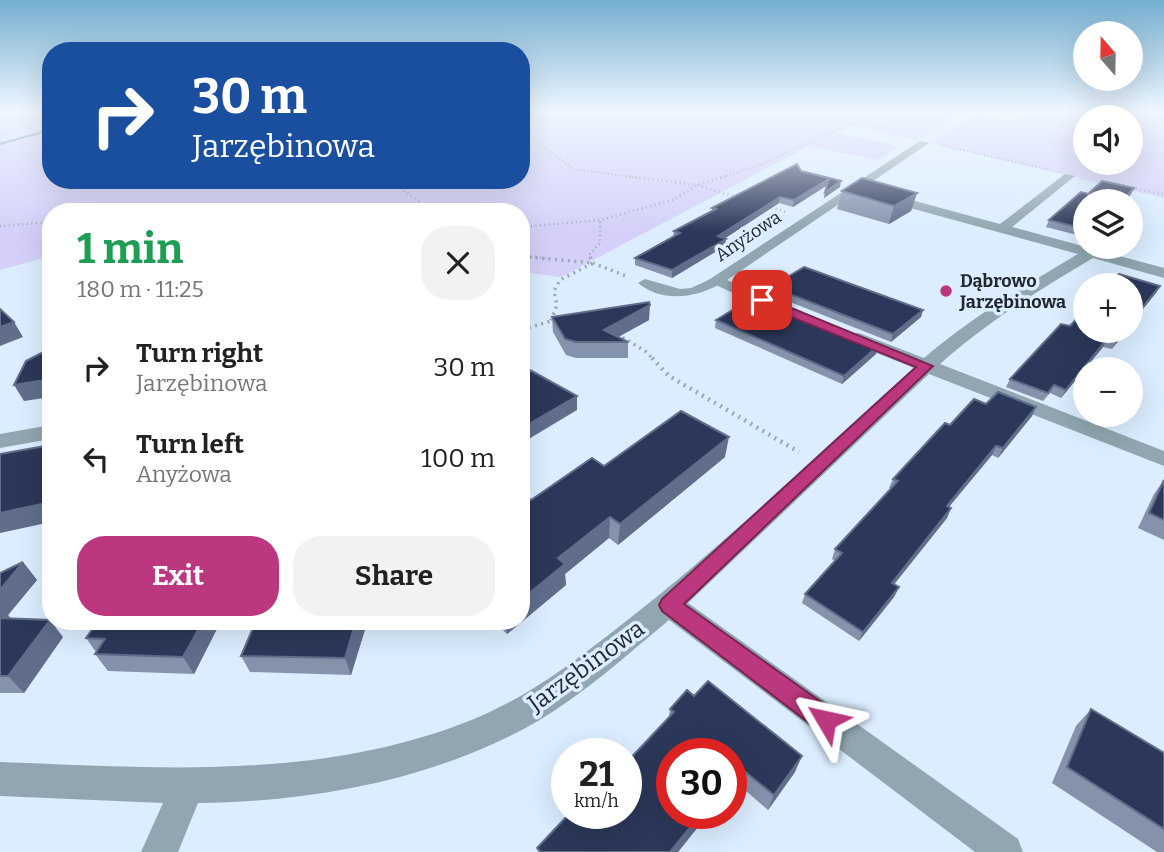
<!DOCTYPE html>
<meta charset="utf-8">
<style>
body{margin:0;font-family:Bitter,serif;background:#f2f2f2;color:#222;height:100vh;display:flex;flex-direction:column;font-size:26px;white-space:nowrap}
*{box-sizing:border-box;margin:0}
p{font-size:23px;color:#767676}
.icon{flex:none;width:38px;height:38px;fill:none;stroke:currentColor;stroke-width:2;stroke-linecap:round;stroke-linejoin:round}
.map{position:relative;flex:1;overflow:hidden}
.details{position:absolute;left:42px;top:203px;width:488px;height:427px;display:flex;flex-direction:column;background:#fff;border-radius:28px;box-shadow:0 7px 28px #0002}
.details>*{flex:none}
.banner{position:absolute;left:42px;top:42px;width:488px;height:147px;border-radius:28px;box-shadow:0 7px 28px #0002;background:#1a4fa0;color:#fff;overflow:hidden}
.needle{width:46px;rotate:340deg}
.buttons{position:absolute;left:1073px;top:21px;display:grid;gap:14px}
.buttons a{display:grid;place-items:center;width:70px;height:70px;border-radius:50%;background:#fff;box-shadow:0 7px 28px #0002;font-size:35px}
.speed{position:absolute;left:551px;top:738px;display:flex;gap:14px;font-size:35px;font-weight:700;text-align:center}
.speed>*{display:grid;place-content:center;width:91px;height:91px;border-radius:50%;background:#fff;box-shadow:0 7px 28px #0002;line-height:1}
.speed small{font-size:18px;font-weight:400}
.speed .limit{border:10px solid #d22;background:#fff;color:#111}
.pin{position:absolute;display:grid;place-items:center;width:60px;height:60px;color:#fff;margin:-30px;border-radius:14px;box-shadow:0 4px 10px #0006}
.me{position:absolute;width:77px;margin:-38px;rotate:306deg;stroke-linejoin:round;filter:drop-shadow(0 0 5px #0008)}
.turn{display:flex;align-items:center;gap:24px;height:147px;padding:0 35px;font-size:32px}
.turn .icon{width:91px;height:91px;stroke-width:2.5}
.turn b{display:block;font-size:49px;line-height:60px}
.round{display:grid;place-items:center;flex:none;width:74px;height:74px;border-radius:28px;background:#f2f2f2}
.head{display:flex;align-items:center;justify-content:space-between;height:119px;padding:0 35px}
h1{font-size:42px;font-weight:700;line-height:52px;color:#1e9e55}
.cta{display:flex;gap:14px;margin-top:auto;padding:14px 35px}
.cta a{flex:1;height:80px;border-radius:28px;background:#bb387e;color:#fff;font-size:28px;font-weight:700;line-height:80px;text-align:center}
.cta a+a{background:#f2f2f2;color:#222}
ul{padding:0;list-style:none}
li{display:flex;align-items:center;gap:21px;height:91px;padding:0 35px}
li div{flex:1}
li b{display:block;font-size:26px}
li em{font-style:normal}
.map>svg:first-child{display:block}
.green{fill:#d4d0f9;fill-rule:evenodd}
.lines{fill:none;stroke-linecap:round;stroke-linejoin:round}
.stream{fill:#548087;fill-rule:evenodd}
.path-far3{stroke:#9ba9b7;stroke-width:2;stroke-dasharray:1 2.5;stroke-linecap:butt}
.path-far2{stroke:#9ba9b7;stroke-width:2.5;stroke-dasharray:1 3.5;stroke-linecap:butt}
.path-far1{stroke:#9ba9b7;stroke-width:3.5;stroke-dasharray:2 4.5;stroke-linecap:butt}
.path{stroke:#9ba9b7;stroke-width:4.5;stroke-dasharray:2 5;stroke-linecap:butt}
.lane{fill:#91a6b0;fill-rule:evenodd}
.street{fill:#91a6b0;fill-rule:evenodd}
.wall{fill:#8492ac}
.shaded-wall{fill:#606e8c}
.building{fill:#2c385a;stroke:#606e8c;stroke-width:2}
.route{fill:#bb387e;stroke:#7a2452;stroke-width:2}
.poi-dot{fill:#bb387e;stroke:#dbedff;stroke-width:2.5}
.labels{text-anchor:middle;stroke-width:7;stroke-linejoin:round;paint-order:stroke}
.far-street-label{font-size:18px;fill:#21282e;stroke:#dbedff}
.far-poi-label{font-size:18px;font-weight:bold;fill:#21282e;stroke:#dbedff;text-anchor:start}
.near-street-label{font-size:24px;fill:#21282e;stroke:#dbedff}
</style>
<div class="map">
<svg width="1164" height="852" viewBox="0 0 1164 852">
<rect width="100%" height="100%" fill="#dbedff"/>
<g class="green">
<path d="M0,112H51V180H522V112H962L918,141L849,125L835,133L900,146L879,160L809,146L561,277L522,272V212H51V256L0,270Z"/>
<path d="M1027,112H1164V198L930,143L978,113L1014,120ZM1085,117H1130V163H1085Z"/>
</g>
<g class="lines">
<path class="stream" d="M49,129H51V131L0,145V143Z"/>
<g class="path-far3">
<path d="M526,112L534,120L528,134L573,169L639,178"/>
<path d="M816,112L828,135"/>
<path d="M892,127L888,119L893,112"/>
<path d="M0,134L51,121"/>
<path d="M943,146L1047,169"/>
<path d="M720,178L760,165L848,124L873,125L906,132"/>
</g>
<g class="path-far2">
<path d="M626,176L697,185L739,198"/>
<path d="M389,180L434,212"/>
<path d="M1114,183L1164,195"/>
<path d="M767,206L786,212"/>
<path d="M0,226L51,222"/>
<path d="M522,227L600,220L673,200L697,185L726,176"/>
<path d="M522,256L546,258"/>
<path d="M591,258L589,255L600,243V220"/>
</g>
<g class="path-far1">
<path d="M529,257L593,263L560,280L554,291L557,305L551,321L558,320"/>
<path d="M590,257L593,263L626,276"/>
<path d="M617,334L645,351L654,360"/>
<path d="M523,346L528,328L551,321"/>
</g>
<path class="path" d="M652,358L669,376L799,452"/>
<path class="lane" d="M715,277L721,281L720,284C695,298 662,303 638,283L645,279L680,289L691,288Z"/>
<g class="street">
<path d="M920,141L929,143L727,280L787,304L789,308L787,312H775L707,281Z"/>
<path d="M1065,174L1075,176L1012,227L1164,268V278L1093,258C1039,290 987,322 940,364L1164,451V466L929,374L688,603L1018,839L1023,852H975L669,620C627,655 585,693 538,721C438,779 313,802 198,803L178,852H141L163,803L0,796V762C161,768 321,781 474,719C530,696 578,659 625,622C727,543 818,453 914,368L847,341L844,337L847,333H859L924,358C972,317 1024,286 1078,254L881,200V194H889L1000,224Z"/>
<path d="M51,425V439L0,448V434Z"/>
</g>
</g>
<g class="wall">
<path d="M801,171L840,187L824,198L827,185L793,207L779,203L725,238V246L672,278L635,265V258L673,236L674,231L712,211V208Z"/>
<path d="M1134,188L1131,194L1125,201H1085V237L1046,227L1049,220L1088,194Z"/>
<path d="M842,191L917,193L911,211L889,224L837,209Z"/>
<path d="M771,287L921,317L891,342L770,294Z"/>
<path d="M552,317L649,320L618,337L628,342V358H576L566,355L553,332Z"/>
<path d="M716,320L878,346L876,354L842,384L715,328Z"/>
<path d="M1070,326L1126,331L1112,349L1103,347L1061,398L1050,393L1043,401L1006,387L1010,379Z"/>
<path d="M986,404L1036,407L1032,416L998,458L992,455L949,507L951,508L947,518L894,584L899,587L894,597L859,641L802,603L805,594L835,561L832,559L835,549L891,489L889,488L893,479L950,425Z"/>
<path d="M725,457L618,545L609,538L565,574L566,585L507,634L493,621H522L531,500L604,466Z"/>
<path d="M1164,480V540L1138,528L1154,494Z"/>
<path d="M23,562L37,580L8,615L11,619L63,637L24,693H0V573Z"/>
<path d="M98,621H221L194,674L108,671L95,654L96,652L86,638Z"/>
<path d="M256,621H366L367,623L351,675L250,672L241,656Z"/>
<path d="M670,709L795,772L768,810L740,786L732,796V754L672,814H716L710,821L706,817L678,852H538L537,848L626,814L669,717Z"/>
<path d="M1091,709L1164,753V852H1157L1052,783L1076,726Z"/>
</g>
<g class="shaded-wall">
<path d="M829,179L828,185L793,207L794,200Z"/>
<path d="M841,181L840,187L824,198L825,192Z"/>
<path d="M1134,188L1131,194L1125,201H1122Z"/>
<path d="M917,193L911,211L889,224L894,206Z"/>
<path d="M780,197L779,203L718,243V236Z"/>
<path d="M726,239L725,246L672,278V270Z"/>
<path d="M1160,286L1156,293L1130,325V323Z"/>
<path d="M650,305L649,320L609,342L604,330Z"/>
<path d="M923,310L921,317L891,342L893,334Z"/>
<path d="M14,322L23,337L0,346V327Z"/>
<path d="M1125,331H1126L1112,349L1116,342Z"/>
<path d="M1107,339L1103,347L1061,398L1066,390Z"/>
<path d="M878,346L876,354L842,384L844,376Z"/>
<path d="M51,379V397L24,401L14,385Z"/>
<path d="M577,396V410L522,443V428Z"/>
<path d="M1036,407L1032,416L998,458L1003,448Z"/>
<path d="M729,437L725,457L618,545L620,524Z"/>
<path d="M996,446L992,455L942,515L947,506Z"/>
<path d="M51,502V522L0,533V513Z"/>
<path d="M951,508L947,518L888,592L892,583Z"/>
<path d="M610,517L609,538L565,574L566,585L507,634L505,621H522V599L558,558Z"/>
<path d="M23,562L37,580L8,615L18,627L0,626V590Z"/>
<path d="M899,587L894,597L859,641L863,632Z"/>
<path d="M50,620L63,637L24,693L8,676Z"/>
<path d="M203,621H221L194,674L183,657Z"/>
<path d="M356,621H366L367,623L351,675L345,658Z"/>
<path d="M802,756L795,772L768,810L774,795Z"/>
<path d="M744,771L740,786L732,796V786Z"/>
<path d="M701,814H707L706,817L678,852H670Z"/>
</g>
<g class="building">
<path d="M797,164L801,171L841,181L825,192L829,179L794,200L780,197L718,236L726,239L672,270L635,258L680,233L674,231L716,209L712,208Z"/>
<path d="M862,178L917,193L894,206L842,191Z"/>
<path d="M1102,181L1134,188L1122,201H1085V229L1049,220L1081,192L1088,194Z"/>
<path d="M804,267L923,310L893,334L771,287Z"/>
<path d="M1119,274L1160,286L1130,323V285H1109Z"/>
<path d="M754,297L878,346L844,376L716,320Z"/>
<path d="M649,302L650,305L604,330L628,342H576L565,339L552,317Z"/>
<path d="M0,309L14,322L0,327Z"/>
<path d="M1085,310V331H1125L1116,342L1107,339L1066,390L1054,385L1048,393L1010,379L1061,324L1070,326Z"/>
<path d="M49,349H51V379L14,385L26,361Z"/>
<path d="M524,370H530L577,396L522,428V371Z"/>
<path d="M998,392L1036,407L1003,448L996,446L947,506L951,508L892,583L899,587L863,632L805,594L842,553L835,549L898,481L893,479L945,423L950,425L974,399L986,404Z"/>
<path d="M681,411L729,437L620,524L610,517L558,558L565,564L522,599V493L531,500L592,458L604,466Z"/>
<path d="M51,445V502L0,513V454Z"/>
<path d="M1164,480V520L1149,513Z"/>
<path d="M23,562L0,590V573Z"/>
<path d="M0,618L50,620L8,676H0Z"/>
<path d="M98,621H203L183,657L95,654L105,639L86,638Z"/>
<path d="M256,621H356L345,658L241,656Z"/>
<path d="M708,681L802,756L774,795L744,771L732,786V754H672V814H701L670,852H541L537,848L569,814H626V763L674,712L670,709L687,690L694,696Z"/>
<path d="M1091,709L1164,753V829L1067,767Z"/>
</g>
<linearGradient id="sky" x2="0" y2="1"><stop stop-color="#75aed0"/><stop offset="0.48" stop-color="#eff7ff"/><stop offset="1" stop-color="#eff7ff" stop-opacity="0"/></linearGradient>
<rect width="1164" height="232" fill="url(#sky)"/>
<path class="route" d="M762,296L933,366L684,604L835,712L838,720L835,729L826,732L817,729L662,611L659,605L662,599L916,367L757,303L756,300Z"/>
<circle class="poi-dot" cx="946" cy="291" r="7"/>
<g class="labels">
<g class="far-street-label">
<text transform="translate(748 236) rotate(-34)" y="6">Anyżowa</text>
</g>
<g class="far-poi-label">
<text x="960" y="287">Dąbrowo<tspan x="960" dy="21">Jarzębinowa</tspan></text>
</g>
<g class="near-street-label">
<text transform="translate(586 666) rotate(-36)" y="8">Jarzębinowa</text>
</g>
</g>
</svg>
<div class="buttons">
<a><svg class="needle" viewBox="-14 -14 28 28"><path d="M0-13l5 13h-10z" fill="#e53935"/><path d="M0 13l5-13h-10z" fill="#767676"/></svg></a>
<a><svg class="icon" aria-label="sound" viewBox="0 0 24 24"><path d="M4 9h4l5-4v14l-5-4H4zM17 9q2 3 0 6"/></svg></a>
<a><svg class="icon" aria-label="layers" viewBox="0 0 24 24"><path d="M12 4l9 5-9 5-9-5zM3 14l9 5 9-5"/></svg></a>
<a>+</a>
<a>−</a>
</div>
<div class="speed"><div>21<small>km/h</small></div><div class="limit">30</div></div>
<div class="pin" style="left:762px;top:300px;background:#d93025"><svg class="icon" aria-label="arrive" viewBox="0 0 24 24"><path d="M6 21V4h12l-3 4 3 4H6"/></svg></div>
<svg class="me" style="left:826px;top:720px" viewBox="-20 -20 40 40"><path d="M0-17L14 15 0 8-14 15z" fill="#bb387e" stroke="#fff" stroke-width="4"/></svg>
<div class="banner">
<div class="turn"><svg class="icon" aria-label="right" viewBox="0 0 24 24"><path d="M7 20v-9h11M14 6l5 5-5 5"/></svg><div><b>30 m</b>Jarzębinowa</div></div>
</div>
<section class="details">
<div class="head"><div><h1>1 min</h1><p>180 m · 11:25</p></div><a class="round"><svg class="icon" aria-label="close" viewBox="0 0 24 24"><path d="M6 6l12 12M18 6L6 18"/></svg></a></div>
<ul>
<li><svg class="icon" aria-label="right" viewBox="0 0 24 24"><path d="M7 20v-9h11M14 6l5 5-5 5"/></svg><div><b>Turn right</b><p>Jarzębinowa</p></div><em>30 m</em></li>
<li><svg class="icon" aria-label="left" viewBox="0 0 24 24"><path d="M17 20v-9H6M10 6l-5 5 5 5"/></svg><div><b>Turn left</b><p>Anyżowa</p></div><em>100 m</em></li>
</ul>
<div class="cta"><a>Exit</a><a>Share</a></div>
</section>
</div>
